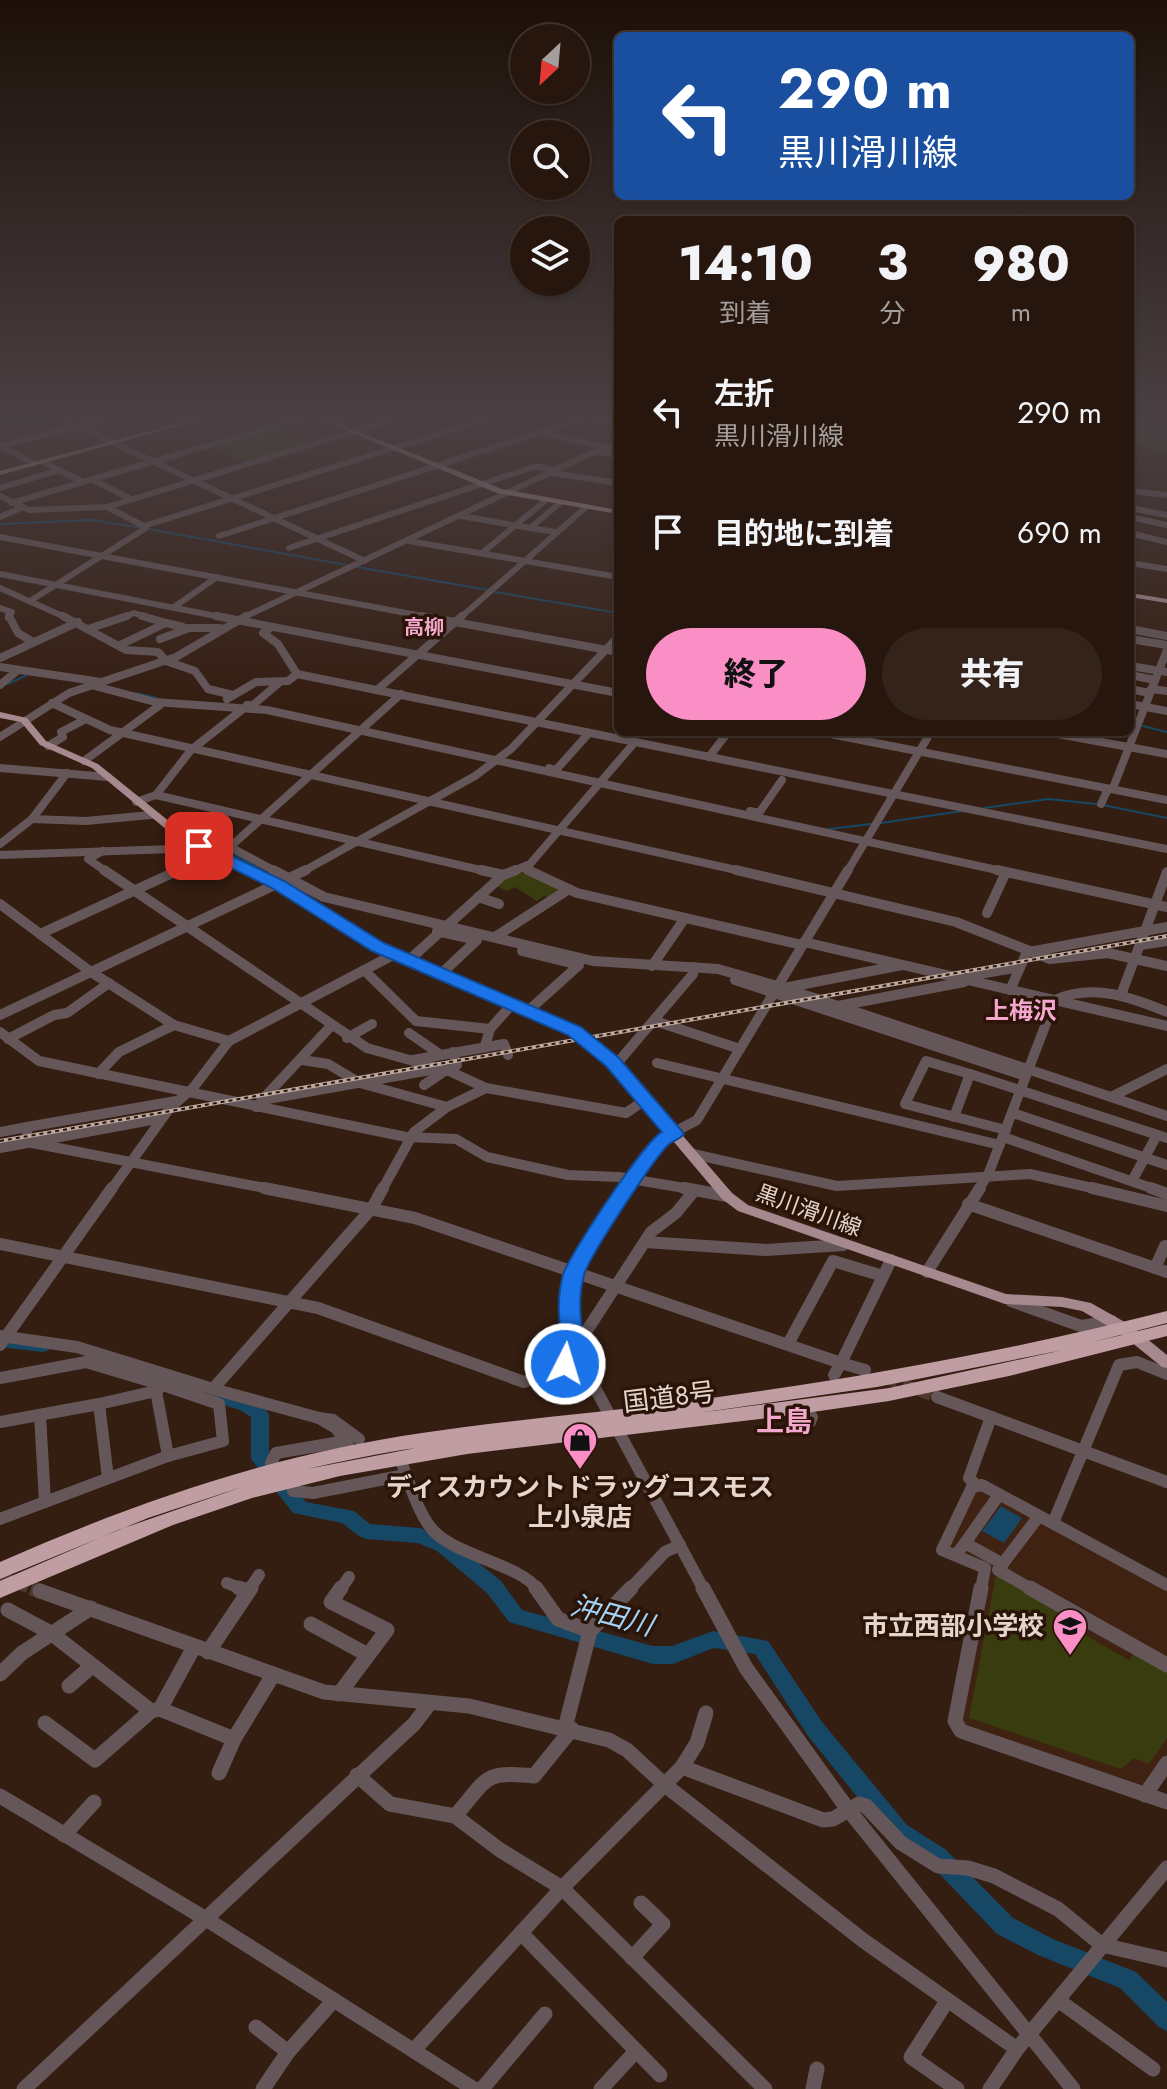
<!DOCTYPE html>
<html lang="ja">
<meta charset="utf-8">
<style>
body{margin:0;font-family:Jost,"Noto Sans JP",sans-serif;background:#33231b;color:#f1f3f6;height:100vh;display:flex;flex-direction:column;font-size:30px;white-space:nowrap}
*{box-sizing:border-box;margin:0}
p{font-size:26px;color:#a49f9d}
.icon{flex:none;width:44px;height:44px;fill:none;stroke:currentColor;stroke-width:2;stroke-linecap:round;stroke-linejoin:round}
.map{position:relative;flex:1;overflow:hidden}
.side{position:absolute;left:614px;top:216px;width:520px;height:520px;display:flex;flex-direction:column;background:#27160d;border-radius:12px;box-shadow:0 2px 6px #0004,0 0 0 2px #43352e}
.side>*{flex:none}
.guide{position:absolute;left:614px;top:32px;width:520px;height:168px;border-radius:12px;box-shadow:0 2px 6px #0004,0 0 0 2px #43352e;background:#1a4fa0;color:#fff;overflow:hidden}
.needle{width:52px;rotate:206deg}
.tools{position:absolute;left:510px;top:24px;display:grid;gap:16px}
.tools a{display:grid;place-items:center;width:80px;height:80px;border-radius:50%;background:#27160d;box-shadow:0 2px 6px #0004,0 0 0 2px #43352e;font-size:40px}
.pin{position:absolute;display:grid;place-items:center;width:68px;height:68px;color:#fff;margin:-34px;border-radius:16px;box-shadow:0 4px 12px #0006}
.me{position:absolute;width:88px;margin:-44px;rotate:5deg;stroke-linejoin:round;filter:drop-shadow(0 0 6px #0008)}
.turn{display:flex;align-items:center;gap:28px;height:168px;padding:0 32px;font-size:36px}
.turn .icon{width:104px;height:104px;stroke-width:2.5}
.turn b{display:block;font-size:56px;line-height:68px}
.eta{display:flex;justify-content:space-evenly;align-items:center;height:136px;text-align:center}
.eta b{font-size:48px;font-weight:800;line-height:56px}
.action{display:flex;gap:16px;margin-top:auto;padding:16px 32px}
.action a{flex:1;height:92px;border-radius:48px;background:#fa8fc6;color:#111;font-size:32px;font-weight:800;line-height:92px;text-align:center}
.action a+a{background:#33231b;color:#f1f3f6}
ul{padding:0;list-style:none}
li{display:flex;align-items:center;gap:24px;height:120px;padding:0 32px}
li div{flex:1}
li b{display:block;font-size:30px}
li em{font-style:normal}
.map>svg:first-child{display:block}
.built{fill:#402213}
.green{fill:#393c0e}
.water{fill:#164765}
.lines{fill:none;stroke-linecap:round;stroke-linejoin:round}
.stream{stroke:#164765;stroke-width:2}
.river{fill:#164765;fill-rule:evenodd}
.minor-tunnel-far1{stroke:#4f392d;stroke-width:12;stroke-dasharray:12 6;stroke-linecap:butt}
.minor-tunnel{stroke:#4f392d;stroke-width:15;stroke-dasharray:15 8;stroke-linecap:butt}
.minor-far4{stroke:#655759;stroke-width:6}
.minor-far3{stroke:#655759;stroke-width:8}
.minor-far2{stroke:#655759;stroke-width:10}
.minor-far1{stroke:#655759;stroke-width:12}
.minor{stroke:#655759;stroke-width:15}
.major{fill:#a6898e;fill-rule:evenodd}
.highway{fill:#c09da3;fill-rule:evenodd}
.rail-casing{stroke:#bcaaa1;stroke-width:4}
.rail{stroke:#2a1408;stroke-width:2;stroke-dasharray:4;stroke-linecap:butt}
.route{fill:#1a73e8;stroke:#114b97;stroke-width:2}
.labels{text-anchor:middle;stroke-width:7;stroke-linejoin:round;paint-order:stroke}
.far-neighbourhood-label{font-size:20px;font-weight:bold;fill:#f3a7cc;stroke:#2a1408}
.street-label{font-size:22px;fill:#e5d5cd;stroke:#2a1408}
.neighbourhood-label{font-size:24px;font-weight:bold;fill:#f3a7cc;stroke:#2a1408}
.near-street-label{font-size:26px;fill:#e5d5cd;stroke:#2a1408}
.near-poi-label{font-size:26px;font-weight:bold;fill:#e5d5cd;stroke:#2a1408}
.near-neighbourhood-label{font-size:28px;font-weight:bold;fill:#f3a7cc;stroke:#2a1408}
.near-water-label{font-size:28px;font-style:italic;fill:#a2d4f8;stroke:#2a1408}
</style>
<div class="map">
<svg width="1167" height="2089" viewBox="0 0 1167 2089">
<rect width="100%" height="100%" fill="#341d11"/>
<g class="built">
<path d="M313,416L349,432L242,463L206,447Z"/>
<path d="M983,1488L1167,1589V1757L1144,1790L961,1726L990,1569L947,1549L975,1489Z"/>
</g>
<g class="green">
<path d="M1130,418L1167,432V454L1130,443Z"/>
<path d="M274,429L303,444L244,462L212,447Z"/>
<path d="M521,870L564,889L551,899L544,896L537,901L515,887L507,891L494,885Z"/>
<path d="M996,1575L1064,1614L1060,1621L1129,1660L1134,1653L1167,1671V1738L1149,1764L1134,1758L1121,1769L969,1718Z"/>
</g>
<path class="water" d="M1001,1506L1022,1518L1004,1543L982,1531Z"/>
<g class="lines">
<g class="stream">
<path d="M1130,438L1167,449"/>
<path d="M0,524L92,520L142,528"/>
<path d="M148,529L347,565"/>
<path d="M357,567L488,590"/>
<path d="M495,592L618,613"/>
<path d="M8,684L27,675"/>
<path d="M136,693L157,698"/>
<path d="M1143,726L1167,732"/>
<path d="M1103,805L1167,818"/>
<path d="M984,808L1049,799L1096,804"/>
<path d="M881,823L962,811"/>
<path d="M829,829L871,824"/>
<path d="M228,851L279,879"/>
</g>
<g class="river">
<path d="M45,414H67L63,416L0,423V419Z"/>
<path d="M1130,420L1167,435V440L1130,425Z"/>
<path d="M0,1335L43,1340L49,1342L51,1346L49,1350L43,1352L0,1347Z"/>
<path d="M216,1389C234,1395 257,1398 269,1414V1457L306,1502L354,1511L370,1524L420,1528L451,1541L501,1581L522,1610L653,1646H672L713,1631L768,1641L822,1722L907,1825L945,1849L1013,1918L1053,1939L1136,1972L1167,2002V2031L1159,2027L1120,1988L1038,1955L997,1934L929,1863L891,1839L808,1736L755,1654L714,1648L673,1664H653L509,1622L487,1593L437,1551L418,1543L366,1539L359,1536L342,1523L293,1513L251,1459V1417L240,1410L210,1401L207,1396L210,1391Z"/>
</g>
<g class="minor-tunnel-far1">
<path d="M886,1378L937,1397"/>
<path d="M0,1577L36,1590"/>
</g>
<path class="minor-tunnel" d="M31,1588L40,1591"/>
<g class="minor-far4">
<path d="M52,414L365,561"/>
<path d="M568,414L618,425"/>
<path d="M329,422L356,414"/>
<path d="M542,433L604,447"/>
<path d="M0,446L124,414"/>
<path d="M2,446L34,464"/>
<path d="M598,452L618,455"/>
<path d="M43,462L83,482"/>
<path d="M553,473L618,483"/>
<path d="M91,479L129,498"/>
<path d="M0,488L60,470"/>
<path d="M1130,491L1167,495"/>
<path d="M0,496L29,510L107,507L411,414"/>
<path d="M11,503L317,414"/>
<path d="M107,507L144,526"/>
<path d="M1130,508L1167,515"/>
<path d="M461,516L530,528"/>
<path d="M0,517L21,508"/>
<path d="M1130,517L1167,525"/>
<path d="M556,532L530,528L560,503"/>
<path d="M1130,533L1167,542"/>
<path d="M219,536L597,414"/>
<path d="M0,537L433,618"/>
<path d="M409,541L618,577"/>
<path d="M289,548L536,466L557,471"/>
<path d="M482,553L546,500"/>
<path d="M1130,563L1167,569"/>
<path d="M0,574L226,618"/>
<path d="M0,588L67,618"/>
<path d="M30,601L146,528L144,526L503,414"/>
<path d="M174,607L217,577"/>
<path d="M0,608L12,612L8,618"/>
<path d="M121,618L134,613L149,618"/>
<path d="M242,618L587,455L618,444"/>
<path d="M460,618L586,507"/>
</g>
<g class="minor-far3">
<path d="M9,616L18,633L33,642"/>
<path d="M63,616L126,650L158,652L166,661L195,671L208,689L233,695"/>
<path d="M142,616L166,623"/>
<path d="M216,616L618,693"/>
<path d="M422,616L618,652"/>
<path d="M272,627L263,633L278,644L297,674L1167,849"/>
<path d="M91,628L127,616"/>
<path d="M1130,629L1167,636"/>
<path d="M160,639L189,628H220"/>
<path d="M1130,639L1167,645"/>
<path d="M120,645L166,623L183,627"/>
<path d="M0,658L78,622"/>
<path d="M1130,666L1167,672"/>
<path d="M0,667L101,682"/>
<path d="M1130,675L1155,680"/>
<path d="M0,685L17,671"/>
<path d="M91,685L155,702L267,710L1006,872"/>
<path d="M1130,689L1149,693"/>
<path d="M1151,689L1167,691"/>
<path d="M377,690L462,616"/>
<path d="M227,699L256,682L288,681L297,674"/>
<path d="M52,703L110,730L745,872"/>
<path d="M1130,704L1167,711"/>
<path d="M247,705H253L280,682"/>
<path d="M820,732L1167,800"/>
<path d="M1047,732L1167,754"/>
<path d="M0,737L69,693L176,657L246,616"/>
<path d="M48,746L63,737L61,732L84,720"/>
<path d="M709,757L728,732"/>
<path d="M84,761L160,705"/>
<path d="M0,768L108,777"/>
<path d="M549,768L556,770L589,733"/>
<path d="M1113,788L1167,650"/>
<path d="M156,795L489,872"/>
<path d="M136,802L156,795L191,750L243,709"/>
<path d="M1101,804L1108,789"/>
<path d="M750,811L759,813L782,780"/>
<path d="M32,819L86,821L151,815"/>
<path d="M0,844L32,819L67,773"/>
<path d="M230,847L277,872"/>
<path d="M103,851L88,859L107,872"/>
<path d="M0,855L230,847L401,694"/>
<path d="M524,868L532,872"/>
<path d="M174,872L215,853"/>
<path d="M302,872L475,776L511,749L618,637"/>
<path d="M511,872L530,864L635,742"/>
<path d="M847,872L931,732"/>
</g>
<g class="minor-far2">
<path d="M104,870L367,1048L449,1071L486,1088L626,1113L645,1100"/>
<path d="M273,870L324,897L593,961L718,969L784,988L902,965"/>
<path d="M481,870L503,875"/>
<path d="M528,870L577,893L802,945"/>
<path d="M736,870L956,922L1050,959L1108,953L1167,966"/>
<path d="M997,870L1167,907"/>
<path d="M478,897L499,904"/>
<path d="M0,904L91,972L174,1025L229,1041"/>
<path d="M987,913L1006,872"/>
<path d="M437,931L477,940L441,974"/>
<path d="M40,934L179,870"/>
<path d="M495,937L569,889"/>
<path d="M804,942L1167,1026"/>
<path d="M1141,945L1167,941"/>
<path d="M522,951L579,965L529,1010"/>
<path d="M1029,952L1167,927"/>
<path d="M408,961L503,875L516,870"/>
<path d="M652,966L685,918"/>
<path d="M1020,967L973,975L964,982L838,1006L1111,1097L1167,1069"/>
<path d="M364,970L416,1021L490,1029"/>
<path d="M735,980L1026,1076"/>
<path d="M787,989L838,1006"/>
<path d="M1010,990L1027,952"/>
<path d="M1121,995L1167,872"/>
<path d="M0,1015L306,870"/>
<path d="M655,1021L740,1049"/>
<path d="M0,1032L39,1061L406,1137L456,1139L487,1157L568,1175L619,1177L696,1190"/>
<path d="M409,1033L441,1055"/>
<path d="M347,1038L372,1024"/>
<path d="M8,1039L54,1015L67,1013L109,983"/>
<path d="M485,1046L490,1029L513,1003"/>
<path d="M302,1060L328,1064L360,1083L447,1107"/>
<path d="M413,1060L504,1044L508,1055"/>
<path d="M613,1062L619,1061L693,974V967"/>
<path d="M657,1063L1000,1145"/>
<path d="M449,1071L457,1065L453,1052"/>
<path d="M98,1074L119,1052L174,1025"/>
<path d="M970,1074L926,1061L905,1104L1006,1130"/>
<path d="M424,1085L446,1070"/>
<path d="M1111,1097L1167,1116"/>
<path d="M262,1100L331,1026"/>
<path d="M256,1107L262,1100L436,1069"/>
<path d="M1013,1113L1167,1165"/>
<path d="M954,1117L970,1074L1167,1138"/>
<path d="M27,1127L176,1101"/>
<path d="M0,1132L27,1127V1142"/>
<path d="M1003,1137L1157,1190"/>
<path d="M27,1142L275,1190"/>
<path d="M0,1148L162,1118"/>
<path d="M693,1154L837,1186L1030,1174L1101,1190"/>
<path d="M1132,1181L1157,1135"/>
<path d="M111,1190L169,1109L193,1088L229,1041L393,955"/>
<path d="M382,1190L414,1132L447,1107L486,1088"/>
<path d="M626,1190L663,1138L697,1120L848,870"/>
<path d="M978,1190L988,1175L1055,1000C1093,983 1131,997 1167,1012"/>
</g>
<g class="minor-far1">
<path d="M264,1188L415,1218L841,1363L834,1375"/>
<path d="M628,1188C593,1238 554,1285 574,1349L704,1590"/>
<path d="M684,1188L727,1196"/>
<path d="M1092,1188L1167,1206"/>
<path d="M1151,1188L1167,1194"/>
<path d="M968,1204L1167,1272"/>
<path d="M645,1242L766,1250L843,1245"/>
<path d="M0,1244L318,1308L524,1382L537,1377L549,1381L556,1378L651,1232L676,1213L694,1191"/>
<path d="M1155,1268L1165,1246"/>
<path d="M927,1272L980,1188"/>
<path d="M1011,1301L1081,1326L1112,1321"/>
<path d="M0,1336L77,1347L213,1389L372,1208L383,1188"/>
<path d="M788,1344L833,1261L883,1276"/>
<path d="M0,1345L112,1188"/>
<path d="M865,1370L841,1363L891,1260"/>
<path d="M0,1378L86,1362L163,1385L156,1391L99,1404"/>
<path d="M163,1385L219,1404L223,1441L168,1456"/>
<path d="M213,1389L319,1418"/>
<path d="M937,1397L1167,1482"/>
<path d="M40,1415L45,1502"/>
<path d="M0,1422L99,1404L108,1478"/>
<path d="M810,1422L812,1417"/>
<path d="M346,1441L336,1428L319,1418L333,1420L359,1439"/>
<path d="M400,1459C409,1480 417,1511 431,1528C453,1556 519,1563 538,1590"/>
<path d="M271,1463L276,1453L346,1441L351,1451"/>
<path d="M975,1484L969,1478L991,1417"/>
<path d="M293,1491L313,1493L405,1475"/>
<path d="M0,1519L168,1456L156,1391"/>
<path d="M1053,1523L1119,1365L1137,1362L1167,1374"/>
<path d="M965,1543L996,1499"/>
<path d="M956,1555L965,1543L1003,1564"/>
<path d="M227,1583L245,1590"/>
<path d="M249,1590L259,1575"/>
<path d="M340,1590L349,1577"/>
<path d="M629,1590L665,1552L680,1545"/>
<path d="M981,1590L985,1568L942,1550L972,1487L982,1485L1167,1585"/>
<path d="M1033,1590L998,1570L1039,1516"/>
</g>
<g class="minor">
<path d="M239,1588L248,1591"/>
<path d="M536,1588L558,1619L590,1631"/>
<path d="M703,1588L746,1668L847,1808L1073,2089"/>
<path d="M981,1588L955,1721L961,1731L1167,1802"/>
<path d="M1030,1588L1167,1665"/>
<path d="M40,1591L324,1692L469,1706L609,1740L627,1750L665,1785L864,1941L1017,2049"/>
<path d="M8,1610L51,1633L151,1711L160,1709L194,1647"/>
<path d="M311,1624L368,1655"/>
<path d="M208,1652L251,1588"/>
<path d="M0,1674L22,1653L91,1608"/>
<path d="M69,1686L92,1666"/>
<path d="M339,1694L387,1630L331,1602L341,1588"/>
<path d="M160,1709L234,1739L219,1773"/>
<path d="M45,1723L95,1760L151,1711"/>
<path d="M565,1728L590,1631L631,1588"/>
<path d="M234,1739L273,1675"/>
<path d="M682,1767L697,1743L706,1713"/>
<path d="M357,1775L390,1804L455,1816L500,1850L562,1888L765,2089"/>
<path d="M1145,1795L1167,1763"/>
<path d="M0,1796L206,1919L474,2089"/>
<path d="M455,1816C488,1779 482,1770 534,1776L572,1729"/>
<path d="M64,1835L94,1802"/>
<path d="M521,1933L660,2075"/>
<path d="M632,1958L663,1924L641,1903"/>
<path d="M1058,2000L1153,2069"/>
<path d="M947,2001L911,2057L957,2089"/>
<path d="M256,2027L288,2052"/>
<path d="M414,2050L562,1888L682,1767L823,1820L833,1819L859,1804L866,1806L901,1843L938,1866L968,1868L994,1876L1058,1909L1102,1945L1167,1960"/>
<path d="M24,2089L414,1724L430,1703"/>
<path d="M263,2089L288,2052L334,2000"/>
<path d="M482,2089L545,2014"/>
<path d="M601,2089L636,2051"/>
<path d="M813,2089L817,2069"/>
<path d="M990,2089L1017,2049L1167,1868"/>
</g>
<g class="major">
<path d="M213,414H222L0,475V471Z"/>
<path d="M307,414H315L502,489L618,510V514L497,493Z"/>
<path d="M1130,593L1167,599V603L1130,597Z"/>
<path d="M0,712L27,718L46,741L98,764L175,826L203,844L282,882L366,937L579,1028L617,1059L732,1193L748,1205L1006,1294L1062,1297L1091,1303L1130,1325L1167,1355V1368L1162,1367L1120,1333L1082,1311L1062,1307L1005,1304L738,1211L722,1199L609,1065L571,1034L358,941L274,886L195,848L167,830L92,768L40,745L21,722L0,718Z"/>
</g>
<path class="highway" d="M1167,1311V1323L1089,1343L1167,1324V1336L1009,1376L889,1401L785,1416L467,1454L340,1476L252,1498L173,1525L0,1598V1581L118,1530L245,1486L148,1518L0,1579V1562C109,1514 221,1473 338,1448C450,1424 566,1417 680,1402C844,1381 1006,1352 1167,1311ZM1063,1350L889,1388L698,1413L877,1387ZM416,1448L307,1469C343,1461 379,1453 416,1448Z"/>
<g class="rail-casing">
<path id="rail" d="M0,1141L1167,936"/>
</g>
<use href="#rail" class="rail"/>
</g>
<linearGradient id="sky" x2="0" y2="1"><stop stop-color="#1d1009"/><stop offset="0.59" stop-color="#4a4043"/><stop offset="1" stop-color="#4a4043" stop-opacity="0"/></linearGradient>
<rect width="1167" height="706" fill="url(#sky)"/>
<path class="route" d="M193,843H204L284,881L384,943L581,1027L619,1058L681,1130L684,1134C679,1140 674,1140 669,1144C655,1157 588,1258 584,1275C577,1301 581,1323 585,1349L573,1370L565,1372L554,1364L563,1349C559,1323 556,1301 563,1275C568,1256 647,1138 662,1132L606,1066L568,1035L372,951L272,888L193,849Z"/>
<defs>
<g id="shop-pin" transform="scale(1.8)"><path d="M0 17L-7.5 6A9.5 9.5 0 1 1 7.5 6Z" fill="#fa8fc6" stroke="#2a1408"/><path d="M-5-2.5h2.3a2.7 3.5 0 0 1 5.4 0H5L5.5 6h-11ZM-1.5-2.5h3a1.5 2.3 0 0 0-3 0Z" fill="#111"/></g>
<g id="school-pin" transform="scale(1.8)"><path d="M0 17L-7.5 6A9.5 9.5 0 1 1 7.5 6Z" fill="#fa8fc6" stroke="#2a1408"/><path d="M0-5L7-2L0 1L-7-2ZM-4 1L0 2.5L4 1V4Q0 6-4 4Z" fill="#111"/></g>
</defs>
<g fill-rule="evenodd">
<use href="#shop-pin" x="580" y="1440"/>
<use href="#school-pin" x="1070" y="1626"/>
</g>
<g class="labels">
<g class="far-neighbourhood-label">
<text x="424" y="634">高柳</text>
</g>
<g class="street-label">
<text transform="translate(809 1210) rotate(20)" y="8">黒川滑川線</text>
</g>
<g class="neighbourhood-label">
<text x="1021" y="1019">上梅沢</text>
</g>
<g class="near-street-label">
<text transform="translate(669 1397) rotate(-7)" y="9">国道8号</text>
</g>
<g class="near-poi-label">
<text x="580" y="1496">ディスカウントドラッグコスモス<tspan x="580" dy="30">上小泉店</tspan></text>
<text x="1044" y="1635" text-anchor="end">市立西部小学校</text>
</g>
<g class="near-neighbourhood-label">
<text x="784" y="1431">上島</text>
</g>
<g class="near-water-label">
<text transform="translate(612 1615) rotate(15)" y="10">沖田川</text>
</g>
</g>
</svg>
<div class="tools">
<a><svg class="needle" viewBox="-14 -14 28 28"><path d="M0-13l5 13h-10z" fill="#e53935"/><path d="M0 13l5-13h-10z" fill="#a49f9d"/></svg></a>
<a><svg class="icon" aria-label="search" viewBox="0 0 24 24"><circle cx="10" cy="10" r="6"/><path d="M15 15l6 6"/></svg></a>
<a><svg class="icon" aria-label="layers" viewBox="0 0 24 24"><path d="M12 4l9 5-9 5-9-5zM3 14l9 5 9-5"/></svg></a>
</div>
<div class="pin" style="left:199px;top:846px;background:#d93025"><svg class="icon" aria-label="arrive" viewBox="0 0 24 24"><path d="M6 21V4h12l-3 4 3 4H6"/></svg></div>
<svg class="me" style="left:565px;top:1364px" viewBox="-20 -20 40 40"><circle r="17" fill="#1a73e8" stroke="#fff" stroke-width="3"/><path d="M0-11L8 9 0 5-8 9z" fill="#fff"/></svg>
<div class="guide">
<div class="turn"><svg class="icon" aria-label="left" viewBox="0 0 24 24"><path d="M17 20v-9H6M10 6l-5 5 5 5"/></svg><div><b>290 m</b>黒川滑川線</div></div>
</div>
<section class="side">
<div class="eta">
<div><b>14:10</b><p>到着</p></div>
<div><b>3</b><p>分</p></div>
<div><b>980</b><p>m</p></div>
</div>
<ul>
<li><svg class="icon" aria-label="left" viewBox="0 0 24 24"><path d="M17 20v-9H6M10 6l-5 5 5 5"/></svg><div><b>左折</b><p>黒川滑川線</p></div><em>290 m</em></li>
<li><svg class="icon" aria-label="arrive" viewBox="0 0 24 24"><path d="M6 21V4h12l-3 4 3 4H6"/></svg><div><b>目的地に到着</b></div><em>690 m</em></li>
</ul>
<div class="action"><a>終了</a><a>共有</a></div>
</section>
</div>
